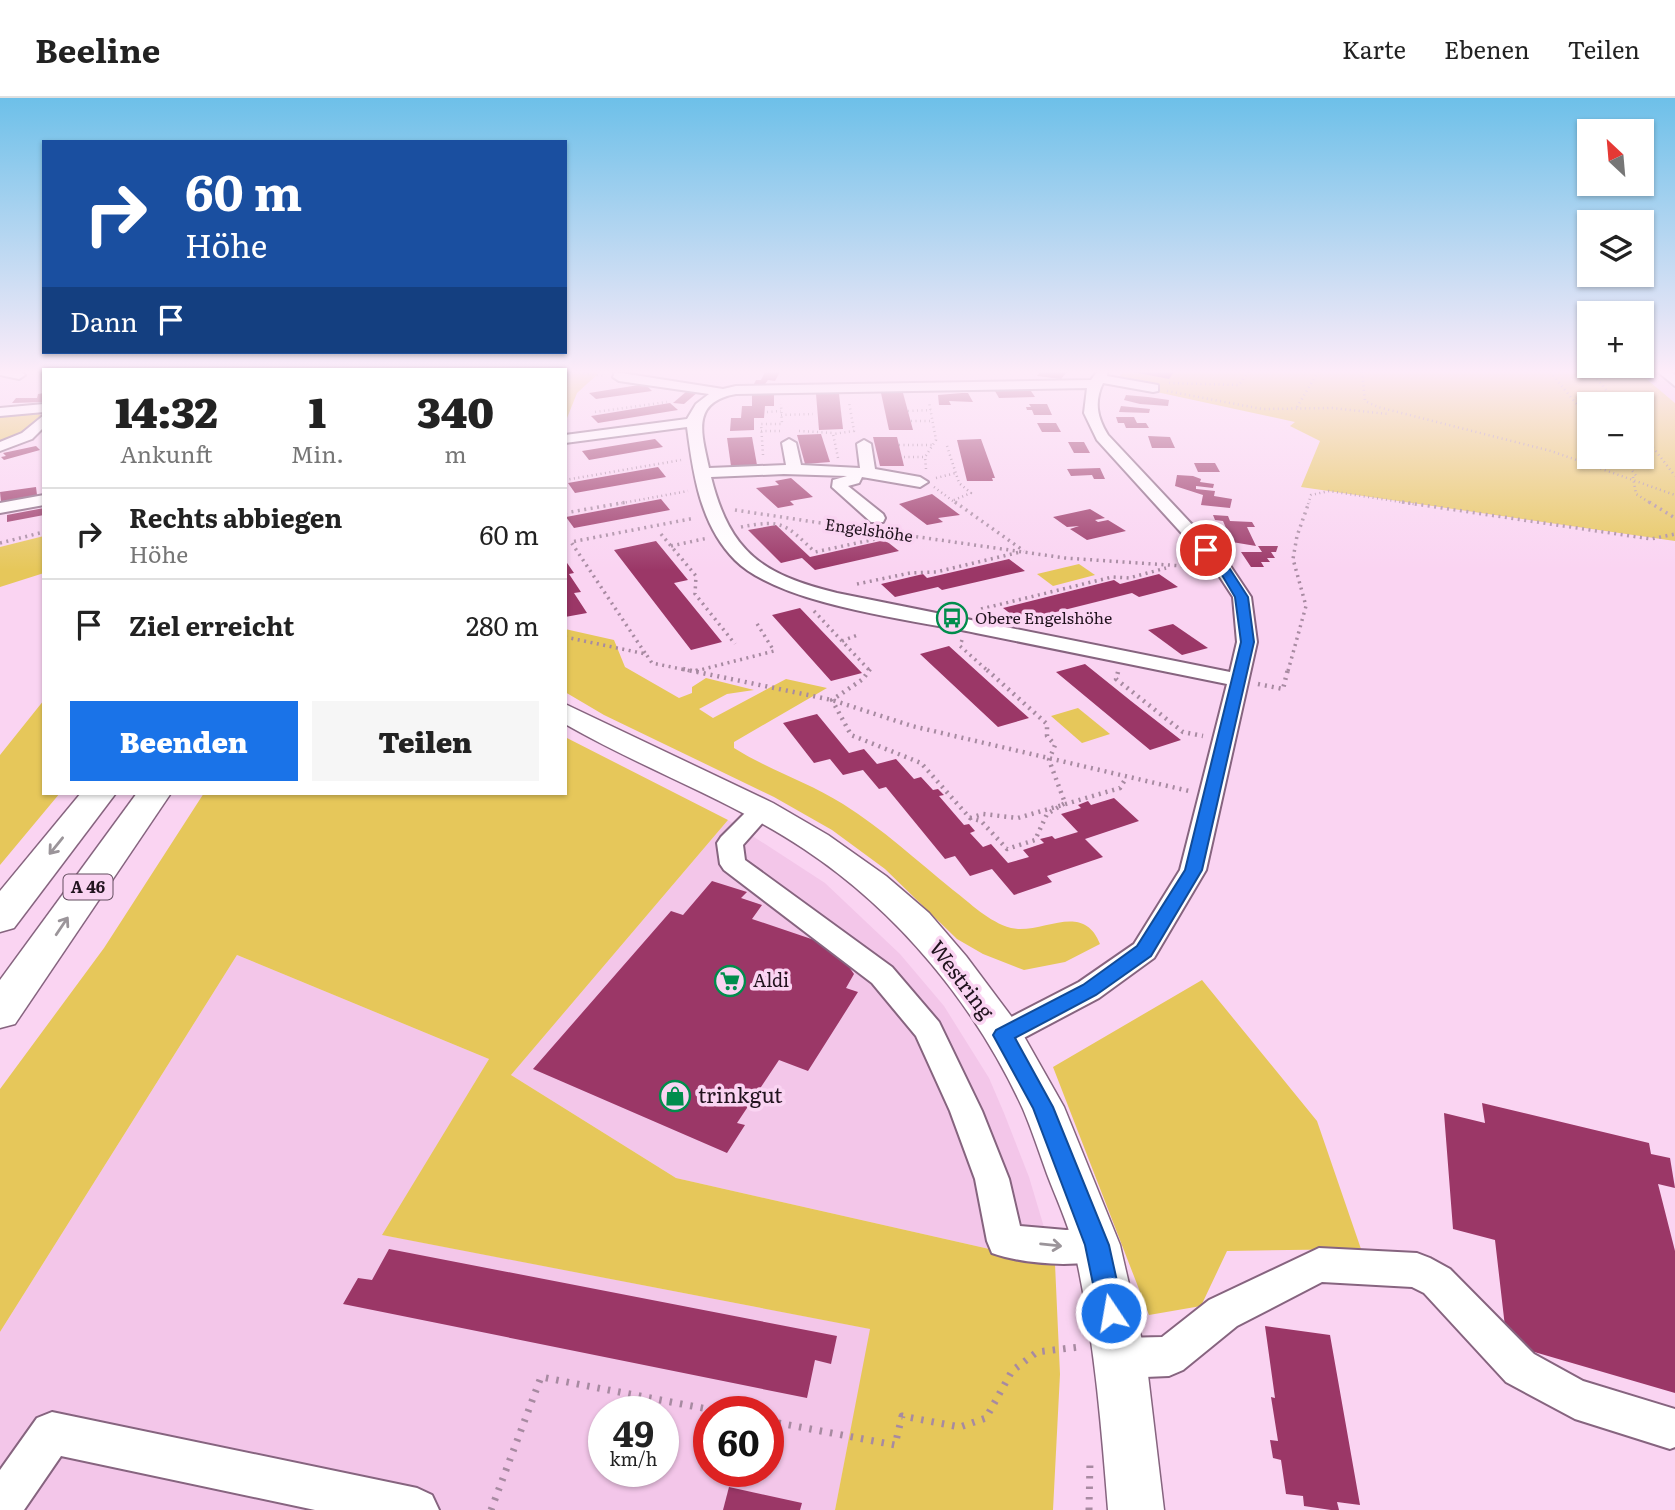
<!DOCTYPE html>
<html lang="de">
<meta charset="utf-8">
<style>
body{margin:0;font-family:Literata,serif;background:#f6f6f6;color:#222;height:100vh;display:flex;flex-direction:column;font-size:26px;white-space:nowrap}
*{box-sizing:border-box;margin:0}
p{font-size:23px;color:#767676}
.icon{flex:none;width:38px;height:38px;fill:none;stroke:currentColor;stroke-width:2;stroke-linecap:round;stroke-linejoin:round}
.map{position:relative;flex:1;overflow:hidden}
.drawer{position:absolute;left:42px;top:270px;width:525px;height:427px;display:flex;flex-direction:column;background:#fff;border-radius:0px;box-shadow:0 2px 5px #0004}
.drawer>*{flex:none}
.top-card{position:absolute;left:42px;top:42px;width:525px;height:214px;border-radius:0px;box-shadow:0 2px 5px #0004;background:#1a4fa0;color:#fff;overflow:hidden}
.needle{width:46px;rotate:334deg}
.buttons{position:absolute;left:1577px;top:21px;display:grid;gap:14px}
.buttons a{display:grid;place-items:center;width:77px;height:77px;border-radius:0px;background:#fff;box-shadow:0 2px 5px #0004;font-size:35px}
.speed{position:absolute;left:588px;top:1298px;display:flex;gap:14px;font-size:35px;font-weight:700;text-align:center}
.speed>*{display:grid;place-content:center;width:91px;height:91px;border-radius:50%;background:#fff;box-shadow:0 2px 5px #0004;line-height:1}
.speed small{font-size:18px;font-weight:400}
.speed .limit{border:10px solid #d22;background:#fff;color:#111}
.pin{position:absolute;display:grid;place-items:center;width:60px;height:60px;color:#fff;margin:-30px;border:4px solid #fff;border-radius:50%;box-shadow:0 2px 7px #0007}
.me{position:absolute;width:77px;margin:-38px;rotate:348deg;stroke-linejoin:round;filter:drop-shadow(0 0 5px #0008)}
.turn{display:flex;align-items:center;gap:24px;height:147px;padding:0 28px;font-size:32px}
.turn .icon{width:91px;height:91px;stroke-width:2.5}
.turn b{display:block;font-size:49px;line-height:60px}
.then{display:flex;align-items:center;height:66px;padding:0 28px;background:#0003;gap:14px;font-size:26px}
.eta{display:flex;justify-content:space-evenly;align-items:center;height:119px;text-align:center}
.eta b{font-size:42px;font-weight:800;line-height:49px}
.cta{display:flex;gap:14px;margin-top:auto;padding:14px 28px}
.cta a{flex:1;height:80px;border-radius:0px;background:#1a73e8;color:#fff;font-size:28px;font-weight:800;line-height:80px;text-align:center}
.cta a+a{background:#f6f6f6;color:#222}
ul{padding:0;list-style:none}
li{display:flex;align-items:center;gap:21px;height:91px;padding:0 28px;border-top:2px solid #e0e0e0}
li div{flex:1}
li b{display:block;font-size:26px}
li em{font-style:normal}
header{display:flex;align-items:center;gap:42px;box-sizing:border-box;height:98px;padding:0 35px;background:#fff;border-bottom:2px solid #e0e0e0}
header strong{font-size:33px}
nav{display:flex;gap:38px;margin-inline-start:auto;font-size:24px}
.map>svg:first-child{display:block}
.built{fill:#f3c6e9;fill-rule:evenodd}
.green{fill:#e6c75a;fill-rule:evenodd}
.building{fill:#9b3767}
.lines{fill:none;stroke-linecap:round;stroke-linejoin:round}
.minor-casing{stroke:#86647f;stroke-width:4}
.major-casing{stroke:#86647f;stroke-width:3}
.highway-casing{stroke:#86647f;stroke-width:3}
.path-far3{stroke:#a78aa1;stroke-width:2.5;stroke-dasharray:1 3.5;stroke-linecap:butt}
.path-far2{stroke:#a78aa1;stroke-width:3.5;stroke-dasharray:2 4.5;stroke-linecap:butt}
.path-far1{stroke:#a78aa1;stroke-width:4.5;stroke-dasharray:2 5;stroke-linecap:butt}
.path{stroke:#a78aa1;stroke-width:7;stroke-dasharray:2.5 8;stroke-linecap:butt}
.minor{fill:#fff;fill-rule:evenodd}
.major{fill:#fff;fill-rule:evenodd}
.highway{fill:#fff;fill-rule:evenodd}
.oneway{stroke:#9b959a}
.route{fill:#1a73e8;stroke:#114b97;stroke-width:2}
.labels{text-anchor:middle;stroke-width:7;stroke-linejoin:round;paint-order:stroke}
.far-street-label{font-size:16px;fill:#21131e;stroke:#fad4f2}
.far-poi-label{font-size:16px;fill:#21131e;stroke:#fad4f2;text-anchor:start}
.shield{fill:#fad4f2;stroke:#624d5e;stroke-width:2}
.shield-label{font-size:16px;font-weight:bold;fill:#21131e}
.poi-label{font-size:18px;fill:#21131e;stroke:#fad4f2;text-anchor:start}
.near-street-label{font-size:21px;fill:#21131e;stroke:#fad4f2}
.near-poi-label{font-size:21px;fill:#21131e;stroke:#fad4f2;text-anchor:start}
</style>
<header>
<strong>Beeline</strong>
<nav><a>Karte</a><a>Ebenen</a><a>Teilen</a></nav>
</header>
<div class="map">
<svg width="1675" height="1412" viewBox="0 0 1675 1412">
<rect width="100%" height="100%" fill="#fad4f2"/>
<g class="built">
<path d="M1638,274H1675V305Z"/>
<path d="M728,722L825,785L900,856L944,908L989,980L1004,1015L1029,1079L1055,1166L676,1080L511,977Z"/>
<path d="M237,857L489,961L383,1137L871,1231L835,1412H0V1234ZM604,1314H663V1374H604ZM709,1314H768V1374H709Z"/>
</g>
<g class="green">
<path d="M569,274H600L577,295L565,325V291Z"/>
<path d="M1123,274H1638L1675,305V443L1301,389L1320,343L1290,328L1295,324L1115,285ZM1589,306H1642V359H1589Z"/>
<path d="M28,314L41,317L21,340L0,346V317Z"/>
<path d="M44,438V475L0,489V449Z"/>
<path d="M1079,466L1095,477L1053,488L1037,476Z"/>
<path d="M565,531L614,542L625,569L679,600L692,595V589L706,580L754,592L727,596L699,611L713,620L786,581L827,590L734,644V650C769,672 808,684 843,706C883,731 917,763 953,792C970,805 989,824 1011,830C1042,837 1083,802 1100,846L1065,864L1024,872L983,856L957,841L885,771L832,732L774,699L604,617L565,594Z"/>
<path d="M44,602V695H60L0,767V657Z"/>
<path d="M1078,610L1110,636L1082,645L1051,618Z"/>
<path d="M565,639L728,722L511,977L676,1080L1055,1166L1060,1276L1053,1412H835L870,1231L382,1137L489,961L237,857L0,1234V991L104,850L204,695H565Z"/>
<path d="M1202,882L1317,1023L1361,1151L1227,1153L1201,1208L1149,1217L1053,969Z"/>
</g>
<g class="building">
<path d="M765,274H780L775,283L768,282L765,286H754L756,282H761Z"/>
<path d="M1040,274H1067L1061,281L1037,278Z"/>
<path d="M1133,274H1174L1169,281Z"/>
<path d="M645,286L652,293L596,301L589,295Z"/>
<path d="M687,293L698,294L684,306L673,305Z"/>
<path d="M995,293H1031L1035,299L999,300Z"/>
<path d="M44,295V304L12,305L16,300H37L38,296Z"/>
<path d="M881,295H903L913,332H889Z"/>
<path d="M962,295H968L973,304L949,303L951,307H939L938,297Z"/>
<path d="M774,296V308H765L764,320H754V332L730,333L731,320H741L742,308H752V297Z"/>
<path d="M816,296H839L843,331L819,332Z"/>
<path d="M1126,297L1148,299L1169,302L1168,308L1140,306L1124,302Z"/>
<path d="M670,305L678,312L598,325L591,318Z"/>
<path d="M1029,306H1047L1052,317H1034L1032,312H1027L1026,309H1031Z"/>
<path d="M1121,308L1150,311L1149,315L1119,314Z"/>
<path d="M1116,319H1134L1137,325H1146L1149,330H1126L1124,325H1118Z"/>
<path d="M1037,325H1056L1061,334H1042Z"/>
<path d="M821,336L830,364L805,366L797,337Z"/>
<path d="M1148,338L1170,339L1175,350H1152Z"/>
<path d="M752,339L757,367L731,368L727,340Z"/>
<path d="M873,339H897L904,368H880Z"/>
<path d="M655,341L663,349L589,362L582,353Z"/>
<path d="M981,341L995,380H992L993,383H967L957,342Z"/>
<path d="M1068,344H1084L1090,355H1074Z"/>
<path d="M36,348L40,352L4,362L1,359L6,358L3,355Z"/>
<path d="M1194,365H1215L1220,374H1198Z"/>
<path d="M658,369L666,379L575,395L568,385Z"/>
<path d="M1100,370L1105,381H1094L1092,377L1071,378L1067,371Z"/>
<path d="M1177,377L1193,378L1201,381L1200,384L1214,386L1213,390L1196,388V391L1215,393L1214,398L1232,401L1230,410L1201,407L1203,397L1175,388Z"/>
<path d="M791,380L813,399L790,403L794,407L778,410L756,390L779,387L775,383Z"/>
<path d="M36,389L37,397L1,404L0,394Z"/>
<path d="M932,396L960,417L938,420L943,424L927,427L899,406Z"/>
<path d="M661,401L670,412L574,430L566,419Z"/>
<path d="M44,410V417L7,424V417Z"/>
<path d="M1090,411L1105,420L1095,422L1098,424L1108,422L1126,433L1087,442L1070,431L1079,428L1067,429L1053,419Z"/>
<path d="M1213,417L1228,418L1230,423L1252,424L1255,429H1247L1256,448L1232,444L1223,423L1215,422Z"/>
<path d="M776,427L810,459L885,442L899,453L815,472L802,460L781,465L748,432Z"/>
<path d="M656,443L688,482L674,485L722,544L691,552L614,452Z"/>
<path d="M1258,448H1278L1276,454H1271L1275,460H1267L1270,464H1261L1264,469H1251L1241,454H1262Z"/>
<path d="M1009,461L1025,473L942,492L938,489L895,499L881,486L923,476L927,480Z"/>
<path d="M565,462L574,475L569,476L581,494L574,495L587,515L565,519Z"/>
<path d="M1159,476L1178,489L1139,499L1132,495L1020,523L1003,510L1114,482L1120,486Z"/>
<path d="M800,510L840,552L862,575L831,583L772,517Z"/>
<path d="M1173,526L1208,550L1182,557L1148,532Z"/>
<path d="M949,548L1002,596L1029,620L998,629L920,556Z"/>
<path d="M1085,566L1131,603L1181,642L1150,652L1056,574Z"/>
<path d="M817,616L849,655L864,651L877,666L896,661L914,681L921,679L933,692L938,691L944,697L939,698L964,727L969,726L975,733L970,735L983,749L991,746L1008,765L1029,759L1023,752L1044,745L1040,741L1052,738L1055,741L1078,734L1061,716L1081,710L1078,707L1088,703L1091,707L1114,700L1139,723L1085,741L1103,759L1047,778L1052,784L1014,797L992,771L970,778L955,758L945,761L886,689L879,691L863,672L843,677L830,661L814,665L783,625Z"/>
<path d="M712,783L747,794L741,800L762,807L752,821L835,849L854,876L846,890L858,894L808,973L779,962L737,1025L745,1027L727,1055L533,971L671,813L683,817Z"/>
<path d="M1482,1005L1649,1045L1651,1056L1670,1060L1675,1090L1658,1086L1675,1153V1295L1507,1246L1495,1142L1453,1131L1444,1015L1485,1025Z"/>
<path d="M389,1151L837,1238L831,1266L815,1262L807,1300L343,1206L358,1180L372,1182Z"/>
<path d="M1265,1228L1330,1237L1360,1407L1337,1404L1339,1412H1331L1304,1408L1303,1398L1286,1396L1281,1362L1273,1360L1270,1342L1278,1343L1271,1299L1275,1300Z"/>
<path d="M729,1389L802,1405L800,1412H723Z"/>
</g>
<g class="lines">
<g class="minor-casing">
<g id="minor">
<path d="M0,274H22L25,277L19,281L0,277Z"/>
<path d="M615,274L723,291L736,288L1091,282L1097,274H1107V278L1158,287V293L1153,294L1103,285C1094,304 1097,319 1108,337L1229,466L1251,499L1257,544L1206,772L1154,860L1099,900L1014,945L1003,949L992,945L988,937L992,929L1079,884L1134,846L1180,772L1227,586C1143,569 1060,552 976,535C912,522 780,507 735,462C700,427 693,375 687,329L565,345V337L687,321L696,306L709,296L619,283L613,279ZM1087,290L1084,315L1097,342L1216,473L1233,499L1237,544L1230,574L837,495C763,477 730,455 711,379L784,376L847,378L833,382L832,389L871,424H883L885,420L883,416L848,388L859,385L862,379L920,389L928,384L920,379L875,371L871,346L864,342L857,346L860,370L801,367L796,345L789,341L782,345L786,367L709,370C702,337 690,304 736,296Z"/>
<path d="M1658,274H1671L1675,277V288Z"/>
<path d="M44,306V314L0,318V310Z"/>
<path d="M44,317V329L32,341L0,353V344L22,335Z"/>
<path d="M44,397V407L0,415V405Z"/>
<path d="M762,704L771,707L774,712L743,747L745,762L892,869L939,924L982,1013L1009,1081L1020,1128L1066,1132L1097,1130L1110,1135L1115,1147L1110,1159C1079,1171 1023,1166 992,1155L987,1143L975,1081L950,1013L916,938L872,885L724,772L720,766L717,745L721,739L753,707Z"/>
<path d="M1319,1150L1417,1155L1430,1160L1450,1171L1534,1256L1583,1283L1675,1311V1349L1670,1351L1575,1321L1506,1284L1424,1195L1412,1189L1322,1184L1237,1228L1183,1272L1169,1278L1121,1280L1107,1274L1101,1260L1107,1246L1121,1240L1162,1239L1209,1202Z"/>
<path d="M52,1314L417,1390L432,1397L439,1412H315L61,1358L24,1412H0V1372L37,1320Z"/>
</g>
</g>
<g class="major-casing">
<path id="major" d="M565,606L773,705L828,737L886,778L929,815L966,858L1017,926L1064,1009L1120,1147L1146,1260L1164,1412H1108C1101,1323 1094,1237 1074,1150C1068,1125 1056,1100 1047,1076C1039,1054 1032,1032 1023,1011C976,908 899,814 804,751C729,701 643,671 565,626Z"/>
</g>
<g class="highway-casing">
<g id="highway">
<path d="M81,695H116L14,830L0,834V793Z"/>
<path d="M137,695H171L15,926L0,930V882Z"/>
</g>
</g>
<g class="path-far3">
<path d="M570,274L605,278"/>
<path d="M1362,274L1365,303L1378,309L1551,353L1675,397"/>
<path d="M1550,274L1589,321"/>
<path d="M1591,274L1618,306"/>
<path d="M1169,285L1239,287L1248,274"/>
<path d="M1167,293L1262,311L1332,310L1388,316"/>
<path d="M1297,309L1318,274"/>
<path d="M908,313L931,312"/>
<path d="M595,314L667,304"/>
<path d="M767,314L781,313"/>
<path d="M781,317L813,316"/>
<path d="M911,323H933"/>
<path d="M761,333H780"/>
<path d="M799,333L833,335"/>
<path d="M1642,335L1675,378"/>
<path d="M899,347H933"/>
<path d="M947,348L959,385L971,395L954,402"/>
<path d="M763,357L761,326H782L781,306"/>
<path d="M904,359H925"/>
<path d="M1621,359L1638,380"/>
<path d="M838,360L833,336L854,333L849,304"/>
<path d="M926,371L925,359L936,342L929,304"/>
<path d="M1633,379L1636,396L1652,406"/>
<path d="M936,380L956,375"/>
<path d="M565,382L681,362"/>
<path d="M934,389L957,406"/>
<path d="M617,406L688,393"/>
<path d="M1308,406L1311,397L1329,393L1414,406"/>
</g>
<g class="path-far2">
<path d="M955,404L1024,453"/>
<path d="M1402,404L1651,441L1675,436"/>
<path d="M1649,404L1675,420"/>
<path d="M735,412L861,431"/>
<path d="M565,415L627,404"/>
<path d="M741,429C783,421 785,426 815,454L894,437"/>
<path d="M884,434L1065,460L1198,469"/>
<path d="M661,436L696,478L695,496L735,546"/>
<path d="M0,445L44,434"/>
<path d="M671,448L708,440"/>
<path d="M857,486L910,475L936,474L1020,454"/>
<path d="M981,511L1112,479L1129,480L1166,470"/>
<path d="M814,513L870,573"/>
<path d="M565,539L646,556L652,565L691,573"/>
<path d="M962,542L960,548L988,573"/>
<path d="M842,543L860,536"/>
<path d="M645,555L571,444L695,420"/>
<path d="M696,573L774,553L756,524"/>
<path d="M1288,573L1306,508L1293,461L1297,438L1309,404"/>
</g>
<g class="path-far1">
<path d="M683,571L832,602L912,628L1189,693"/>
<path d="M870,571L863,581L832,602L851,637L921,665L970,720L981,723L1007,751L1035,742L1047,716L1065,705L1049,662L1055,647L1047,638V626L986,571"/>
<path d="M696,573L702,571"/>
<path d="M1118,574L1116,581L1183,634L1203,638"/>
<path d="M1258,586L1283,591L1288,571"/>
<path d="M970,720L983,716L1018,720L1120,690L1126,680"/>
</g>
<g class="path">
<path d="M768,1323L895,1347L902,1318L960,1329L986,1320L1012,1273L1037,1254L1079,1249"/>
<path d="M491,1412L541,1279L723,1314"/>
<path d="M1089,1412L1090,1363"/>
</g>
<use href="#minor" class="minor"/>
<use href="#major" class="major"/>
<use href="#highway" class="highway"/>
</g>
<defs><path id="oneway-shaft" d="M-6 0H5M1.5-3L5.5 0L1.5 3" fill="none" stroke-width="1.6" stroke-linecap="round" stroke-linejoin="round" transform="scale(1.75)"/></defs>
<g class="oneway">
<use href="#oneway-shaft" transform="translate(56 748) rotate(129)"/>
<use href="#oneway-shaft" transform="translate(62 828) rotate(-56)"/>
<use href="#oneway-shaft" transform="translate(1051 1147) rotate(6)"/>
</g>
<linearGradient id="sky" x2="0" y2="1"><stop stop-color="#6dc0e9"/><stop offset="0.58" stop-color="#fdecf9"/><stop offset="1" stop-color="#fdecf9" stop-opacity="0"/></linearGradient>
<rect width="1675" height="472" fill="url(#sky)"/>
<path class="route" d="M1202,449H1210L1228,468L1248,499L1254,544L1202,772L1151,858L1096,897L1015,940L1053,1009L1109,1147L1124,1215L1120,1223L1111,1227L1102,1223L1099,1215L1085,1147L1033,1010L993,937L996,932L1083,887L1137,848L1185,772L1241,544L1235,499L1219,472L1200,452Z"/>
<defs>
<g id="bus-ring" transform="scale(1.575)"><circle r="9.5" fill="#fad4f2" stroke="#008d4c" stroke-width="1.5"/><path d="M-5-6H5V4H4V6H2V4H-2V6H-4V4H-5ZM-3.5-4V0h7V-4ZM-3.5 1.2v1.5H-2V1.2ZM2 1.2v1.5H3.5V1.2Z" fill="#008d4c"/></g>
<g id="supermarket-ring" transform="scale(1.575)"><circle r="9.5" fill="#fad4f2" stroke="#008d4c" stroke-width="1.5"/><path d="M-6-5.5h2.5l.6 2H6L4.5 2H-2.5L-4.4-4H-6ZM-1.5 3.2a1.3 1.3 0 1 0 .1 0ZM3 3.2a1.3 1.3 0 1 0 .1 0Z" fill="#008d4c"/></g>
<g id="shop-ring" transform="scale(1.575)"><circle r="9.5" fill="#fad4f2" stroke="#008d4c" stroke-width="1.5"/><path d="M-5-2.5h2.3a2.7 3.5 0 0 1 5.4 0H5L5.5 6h-11ZM-1.5-2.5h3a1.5 2.3 0 0 0-3 0Z" fill="#008d4c"/></g>
</defs>
<g fill-rule="evenodd">
<use href="#bus-ring" x="952" y="520"/>
<use href="#supermarket-ring" x="730" y="883"/>
<use href="#shop-ring" x="675" y="998"/>
</g>
<g class="labels">
<g class="far-street-label">
<text transform="translate(869 432) rotate(8)" y="6">Engelshöhe</text>
</g>
<g class="far-poi-label">
<text x="975" y="526">Obere Engelshöhe</text>
</g>
<rect class="shield" x="63.5" y="776.5" width="49" height="25" rx="5"/>
<g class="shield-label">
<text x="88" y="795">A 46</text>
</g>
<g class="poi-label">
<text x="753" y="889">Aldi</text>
</g>
<g class="near-street-label">
<text transform="translate(961 882) rotate(53)" y="7">Westring</text>
</g>
<g class="near-poi-label">
<text x="698" y="1005">trinkgut</text>
</g>
</g>
</svg>
<div class="buttons">
<a><svg class="needle" viewBox="-14 -14 28 28"><path d="M0-13l5 13h-10z" fill="#e53935"/><path d="M0 13l5-13h-10z" fill="#767676"/></svg></a>
<a><svg class="icon" aria-label="layers" viewBox="0 0 24 24"><path d="M12 4l9 5-9 5-9-5zM3 14l9 5 9-5"/></svg></a>
<a>+</a>
<a>−</a>
</div>
<div class="speed"><div>49<small>km/h</small></div><div class="limit">60</div></div>
<div class="pin" style="left:1206px;top:452px;background:#d93025"><svg class="icon" aria-label="arrive" viewBox="0 0 24 24"><path d="M6 21V4h12l-3 4 3 4H6"/></svg></div>
<svg class="me" style="left:1111px;top:1215px" viewBox="-20 -20 40 40"><circle r="17" fill="#1a73e8" stroke="#fff" stroke-width="3"/><path d="M0-11L8 9 0 5-8 9z" fill="#fff"/></svg>
<div class="top-card">
<div class="turn"><svg class="icon" aria-label="right" viewBox="0 0 24 24"><path d="M7 20v-9h11M14 6l5 5-5 5"/></svg><div><b>60 m</b>Höhe</div></div>
<div class="then">Dann<svg class="icon" aria-label="arrive" viewBox="0 0 24 24"><path d="M6 21V4h12l-3 4 3 4H6"/></svg></div>
</div>
<section class="drawer">
<div class="eta">
<div><b>14:32</b><p>Ankunft</p></div>
<div><b>1</b><p>Min.</p></div>
<div><b>340</b><p>m</p></div>
</div>
<ul>
<li><svg class="icon" aria-label="right" viewBox="0 0 24 24"><path d="M7 20v-9h11M14 6l5 5-5 5"/></svg><div><b>Rechts abbiegen</b><p>Höhe</p></div><em>60 m</em></li>
<li><svg class="icon" aria-label="arrive" viewBox="0 0 24 24"><path d="M6 21V4h12l-3 4 3 4H6"/></svg><div><b>Ziel erreicht</b></div><em>280 m</em></li>
</ul>
<div class="cta"><a>Beenden</a><a>Teilen</a></div>
</section>
</div>
